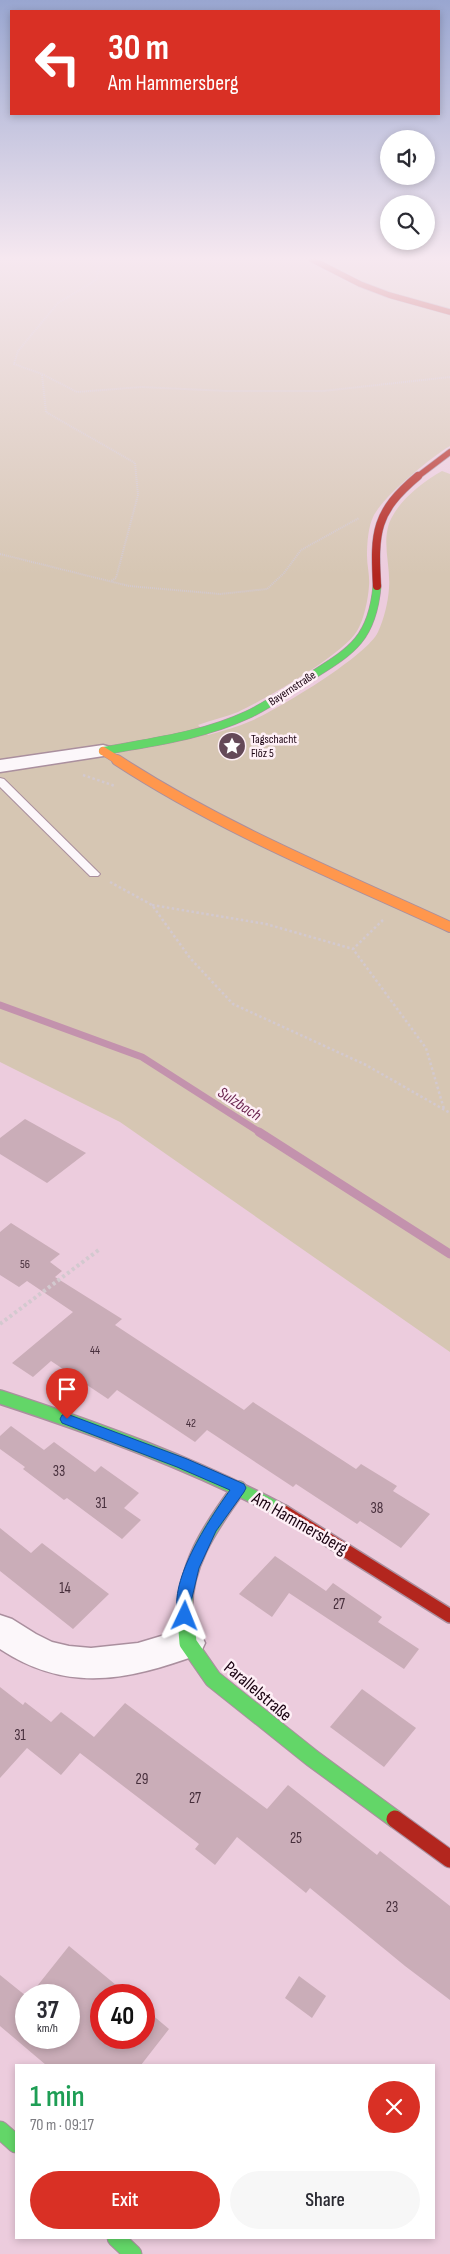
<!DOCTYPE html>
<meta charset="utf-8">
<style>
body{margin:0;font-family:"Sofia Sans Condensed",sans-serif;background:#f7f7f7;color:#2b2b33;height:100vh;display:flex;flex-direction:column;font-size:19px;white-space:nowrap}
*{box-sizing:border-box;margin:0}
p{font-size:16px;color:#7c7c81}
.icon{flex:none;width:28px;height:28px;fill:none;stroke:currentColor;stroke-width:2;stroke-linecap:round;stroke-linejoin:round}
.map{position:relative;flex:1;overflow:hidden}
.side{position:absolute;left:15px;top:2064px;width:420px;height:175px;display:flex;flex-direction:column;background:#fff;border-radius:0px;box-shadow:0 2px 8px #0003}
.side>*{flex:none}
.top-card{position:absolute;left:10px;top:10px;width:430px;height:105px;border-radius:0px;box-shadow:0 2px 8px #0003;background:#d93025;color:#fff;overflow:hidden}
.tools{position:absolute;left:380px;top:130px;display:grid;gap:10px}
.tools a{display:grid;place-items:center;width:55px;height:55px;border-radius:50%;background:#fff;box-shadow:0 2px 8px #0003;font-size:25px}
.speed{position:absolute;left:15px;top:1984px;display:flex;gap:10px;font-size:25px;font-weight:700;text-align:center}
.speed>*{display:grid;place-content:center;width:65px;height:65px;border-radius:50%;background:#fff;box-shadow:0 2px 8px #0003;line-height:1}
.speed small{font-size:12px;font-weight:400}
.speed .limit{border:8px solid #d22;background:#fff;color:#111}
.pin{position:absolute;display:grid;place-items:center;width:42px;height:42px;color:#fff;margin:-51px -21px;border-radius:50% 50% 50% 0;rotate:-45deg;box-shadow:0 0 5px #0007}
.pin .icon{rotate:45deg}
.me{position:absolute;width:55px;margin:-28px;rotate:2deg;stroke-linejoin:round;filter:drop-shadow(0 0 4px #0008)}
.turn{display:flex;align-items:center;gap:18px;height:105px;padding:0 15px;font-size:22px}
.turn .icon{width:65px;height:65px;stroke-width:2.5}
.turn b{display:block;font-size:35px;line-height:42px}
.round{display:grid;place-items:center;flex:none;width:52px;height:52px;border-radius:26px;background:#f7f7f7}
.headline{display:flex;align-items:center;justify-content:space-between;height:85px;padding:0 15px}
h1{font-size:30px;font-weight:600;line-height:38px;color:#1e9e55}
.button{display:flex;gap:10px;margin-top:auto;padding:10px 15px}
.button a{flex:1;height:58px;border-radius:30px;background:#d93025;color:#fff;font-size:20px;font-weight:600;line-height:58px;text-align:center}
.button a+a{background:#f7f7f7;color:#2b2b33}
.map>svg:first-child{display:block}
.green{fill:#d6c6b3}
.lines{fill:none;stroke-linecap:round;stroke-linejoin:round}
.stream-far1{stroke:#c392ad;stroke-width:7}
.stream{stroke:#c392ad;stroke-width:9}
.building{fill:#caadb8}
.lane-casing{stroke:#aa8f9e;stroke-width:2}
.street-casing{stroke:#aa8f9e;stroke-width:3}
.fast-far2-casing{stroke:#aa8f9e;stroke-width:9}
.fast-far1-casing{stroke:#aa8f9e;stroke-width:16}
.fast-casing{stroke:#aa8f9e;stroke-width:19}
.slow-far1-casing{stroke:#aa8f9e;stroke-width:9}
.slow-casing{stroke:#aa8f9e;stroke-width:12}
.jam-far3-casing{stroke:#aa8f9e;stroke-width:7}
.jam-far2-casing{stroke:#aa8f9e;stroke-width:9}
.jam-far1-casing{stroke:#aa8f9e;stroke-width:16}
.jam-casing{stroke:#aa8f9e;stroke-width:19}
.path-far2{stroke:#d3c9cf;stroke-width:2;stroke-dasharray:1 1;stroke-linecap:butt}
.path-far1{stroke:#d3c9cf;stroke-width:2.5;stroke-dasharray:2.5 2.5;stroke-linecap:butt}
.path{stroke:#d3c9cf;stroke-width:4;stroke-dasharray:3 3;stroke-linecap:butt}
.lane{fill:#fcf7fa;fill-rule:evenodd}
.street{fill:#fcf7fa;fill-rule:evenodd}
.fast-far2{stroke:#63d668;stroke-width:8}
.fast-far1{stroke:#63d668;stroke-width:13}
.fast{stroke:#63d668;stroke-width:17}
.slow-far1{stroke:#ff974d;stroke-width:8}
.slow{stroke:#ff974d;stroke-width:10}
.jam-far3{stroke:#b3261e;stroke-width:5.5}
.jam-far2{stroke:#b3261e;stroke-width:8}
.jam-far1{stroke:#b3261e;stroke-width:13}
.jam{stroke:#b3261e;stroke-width:17}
.route{fill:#1a73e8;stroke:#114b97}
.labels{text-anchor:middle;stroke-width:5;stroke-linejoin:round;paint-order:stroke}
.far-street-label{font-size:12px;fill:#1a0311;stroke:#feeff6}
.far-poi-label{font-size:12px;fill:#1a0311;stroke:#feeff6;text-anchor:start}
.number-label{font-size:12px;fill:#462e3b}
.near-number-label{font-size:15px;fill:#462e3b}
.water-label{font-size:16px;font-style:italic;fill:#6d2852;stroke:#feeff6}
.near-street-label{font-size:18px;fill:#1a0311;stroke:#feeff6}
</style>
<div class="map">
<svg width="450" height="2254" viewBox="0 0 450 2254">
<rect width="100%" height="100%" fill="#ecccdd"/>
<g class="green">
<path d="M0,259H303L354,285L450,315V446C430,458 385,495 374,515C368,526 367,544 367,556C367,566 370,576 369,586C368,600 364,619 357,631C344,654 264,700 238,712C225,717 212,720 198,725L208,735C223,731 237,727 251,721C277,710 367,656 378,632C384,619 388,603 389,588C391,565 380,539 392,517C402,498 424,481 442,471L450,474V1352L120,1122L0,1062Z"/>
<path d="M319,259H450V309L394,294L366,283Z"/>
</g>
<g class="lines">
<path class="stream-far1" d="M0,1005L142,1057L261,1133"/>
<path class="stream" d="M259,1132L450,1254"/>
</g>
<g class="building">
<path d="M25,1119L86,1153L47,1183L0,1154V1138Z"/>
<path d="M11,1223L60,1254L50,1262L62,1271L55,1277L122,1319L115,1325L244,1410L253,1402L356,1469L361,1464L397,1486L393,1491L430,1514L401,1548L360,1521L357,1524L296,1484L293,1487L207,1430L195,1442L117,1390L108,1399L51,1361L33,1377L12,1363L73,1312L27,1281L19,1287L0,1275V1232Z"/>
<path d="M11,1426L44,1450L54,1442L95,1472L101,1466L139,1493L124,1508L141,1520L122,1539L67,1498L64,1500L23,1469L25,1467L0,1449V1436Z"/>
<path d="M0,1528L31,1553L42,1543L109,1594L73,1629L0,1571Z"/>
<path d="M275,1556L326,1591L333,1583L382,1617L378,1622L419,1649L404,1669L289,1593L272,1617L239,1594Z"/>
<path d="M0,1687L23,1705L25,1702L51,1722L61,1712L94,1737L125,1703L267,1809L288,1785L377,1855L380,1851L450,1906V2000L405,1966L310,1888L306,1893L237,1837L215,1865L195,1849L199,1844L80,1753L61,1775L27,1748L0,1778Z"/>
<path d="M362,1689L416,1728L384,1767L330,1727Z"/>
<path d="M69,1946L128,1995H101V2038H144V2008L169,2029L141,2065H46L0,2026V1975L26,1996V2038H69V1995H30Z"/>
<path d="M299,1976L326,1996L312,2018L285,1998Z"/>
</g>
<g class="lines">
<g class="lane-casing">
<path id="lane" d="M0,778L4,779L98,872L100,874L98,876H90L0,787Z"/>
</g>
<g class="street-casing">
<g id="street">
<path d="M103,745L110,747L113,751L110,755L0,772V760Z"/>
<path d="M0,1615L12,1619L36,1634L52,1642L69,1646L91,1648L138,1643L188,1628L200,1632L205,1643L200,1654C129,1680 68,1694 0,1649Z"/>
</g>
</g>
<g class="fast-far2-casing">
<path id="fast-far2" d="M103,751C151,742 202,736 247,715C267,706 286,692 305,680C349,652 372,642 377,586"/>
</g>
<g class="fast-far1-casing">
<g id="fast-far1">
<path d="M0,1397C98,1429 193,1464 284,1512"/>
<path d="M186,1619C181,1569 211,1526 239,1488"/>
</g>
</g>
<g class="fast-casing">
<g id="fast">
<path d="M186,1618L188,1643L213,1679L312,1758L395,1819"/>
<path d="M0,2130L16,2144"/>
<path d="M116,2238L133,2254"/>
</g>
</g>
<g class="slow-far1-casing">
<path id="slow-far1" d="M103,751L119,761"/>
</g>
<g class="slow-casing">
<path id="slow" d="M117,760C221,828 337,875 450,927"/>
</g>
<g class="jam-far3-casing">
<g id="jam-far3">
<path d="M311,259L360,284L389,295L450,312"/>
<path d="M417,477L450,452"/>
</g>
</g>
<g class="jam-far2-casing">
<path id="jam-far2" d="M377,586C374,532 375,512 418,476"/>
</g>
<g class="jam-far1-casing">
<path id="jam-far1" d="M284,1512L450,1616"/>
</g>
<g class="jam-casing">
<path id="jam" d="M395,1819L450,1859"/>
</g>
<g class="path-far2">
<path d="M101,259L96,280L58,303L18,351L14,364L42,374L77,392L141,387L227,391H323L450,377"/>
<path d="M42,375L46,412L135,463L138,495L116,578L111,581"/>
<path d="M0,554L129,586L220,594L267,589L284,573L301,550L359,518"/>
</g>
<g class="path-far1">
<path d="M83,775L115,786"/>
<path d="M110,882L152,905L190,958L233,1004L366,1065L450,1113"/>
<path d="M152,905L266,924L353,949"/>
<path d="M383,920L353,949L426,1048L444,1109"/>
</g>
<path class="path" d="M0,1324L100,1249"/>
<use href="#lane" class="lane"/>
<use href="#street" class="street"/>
<use href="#fast-far2" class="fast-far2"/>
<use href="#fast-far1" class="fast-far1"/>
<use href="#fast" class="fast"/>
<use href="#slow-far1" class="slow-far1"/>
<use href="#slow" class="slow"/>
<use href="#jam-far3" class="jam-far3"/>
<use href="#jam-far2" class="jam-far2"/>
<use href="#jam-far1" class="jam-far1"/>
<use href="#jam" class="jam"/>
</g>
<linearGradient id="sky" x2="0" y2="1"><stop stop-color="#99a6d0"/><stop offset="0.45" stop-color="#f6e8f0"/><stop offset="1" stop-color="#f6e8f0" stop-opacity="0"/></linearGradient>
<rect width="450" height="575" fill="url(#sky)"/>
<path class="route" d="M67,1414L187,1459L244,1484L246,1488L244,1492L216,1531L199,1568L191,1602L193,1616L191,1620L185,1622L180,1620C164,1586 210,1518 230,1490L177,1467L62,1423L60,1419L62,1415Z"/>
<defs>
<g id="sight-disc" transform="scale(1.4375)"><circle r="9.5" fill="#644958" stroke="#feeff6"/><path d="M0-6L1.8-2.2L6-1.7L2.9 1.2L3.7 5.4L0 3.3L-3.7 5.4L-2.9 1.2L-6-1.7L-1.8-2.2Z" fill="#fff"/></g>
</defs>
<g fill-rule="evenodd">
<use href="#sight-disc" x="232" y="746"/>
</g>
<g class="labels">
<g class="far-street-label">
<text transform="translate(292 688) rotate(-33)" y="4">Bayernstraße</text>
</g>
<g class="far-poi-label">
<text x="251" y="743">Tagschacht<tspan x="251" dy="14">Flöz 5</tspan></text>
</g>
<g class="number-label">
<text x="25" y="1268">56</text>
<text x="95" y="1354">44</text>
<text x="191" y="1427">42</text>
</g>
<g class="near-number-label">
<text x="59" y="1476">33</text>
<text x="101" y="1508">31</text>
<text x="377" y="1513">38</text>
<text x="65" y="1593">14</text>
<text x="339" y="1609">27</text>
<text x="20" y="1740">31</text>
<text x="142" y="1784">29</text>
<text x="195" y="1803">27</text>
<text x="296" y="1843">25</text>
<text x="392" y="1912">23</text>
</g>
<g class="water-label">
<text transform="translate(240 1103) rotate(33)" y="6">Sulzbach</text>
</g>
<g class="near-street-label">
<text transform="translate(300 1523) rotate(30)" y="6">Am Hammersberg</text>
<text transform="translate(258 1691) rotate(40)" y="6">Parallelstraße</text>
</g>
</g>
</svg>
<div class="tools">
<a><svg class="icon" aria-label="sound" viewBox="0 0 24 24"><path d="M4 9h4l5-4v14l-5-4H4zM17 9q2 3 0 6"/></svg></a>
<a><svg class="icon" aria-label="search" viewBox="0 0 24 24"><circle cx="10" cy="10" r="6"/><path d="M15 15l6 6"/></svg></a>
</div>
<div class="speed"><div>37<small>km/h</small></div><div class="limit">40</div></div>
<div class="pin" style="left:67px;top:1419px;background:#d93025"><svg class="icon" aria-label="arrive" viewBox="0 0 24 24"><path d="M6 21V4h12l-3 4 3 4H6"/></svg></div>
<svg class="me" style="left:185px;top:1616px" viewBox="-20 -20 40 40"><path d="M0-17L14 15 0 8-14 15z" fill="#1a73e8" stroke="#fff" stroke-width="4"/></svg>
<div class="top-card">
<div class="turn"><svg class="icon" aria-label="left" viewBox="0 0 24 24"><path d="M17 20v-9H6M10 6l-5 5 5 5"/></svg><div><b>30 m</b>Am Hammersberg</div></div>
</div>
<section class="side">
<div class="headline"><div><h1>1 min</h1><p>70 m · 09:17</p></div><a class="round" style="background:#d93025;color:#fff"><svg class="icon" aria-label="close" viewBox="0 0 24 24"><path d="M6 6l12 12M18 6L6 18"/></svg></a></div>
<div class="button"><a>Exit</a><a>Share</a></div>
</section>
</div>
